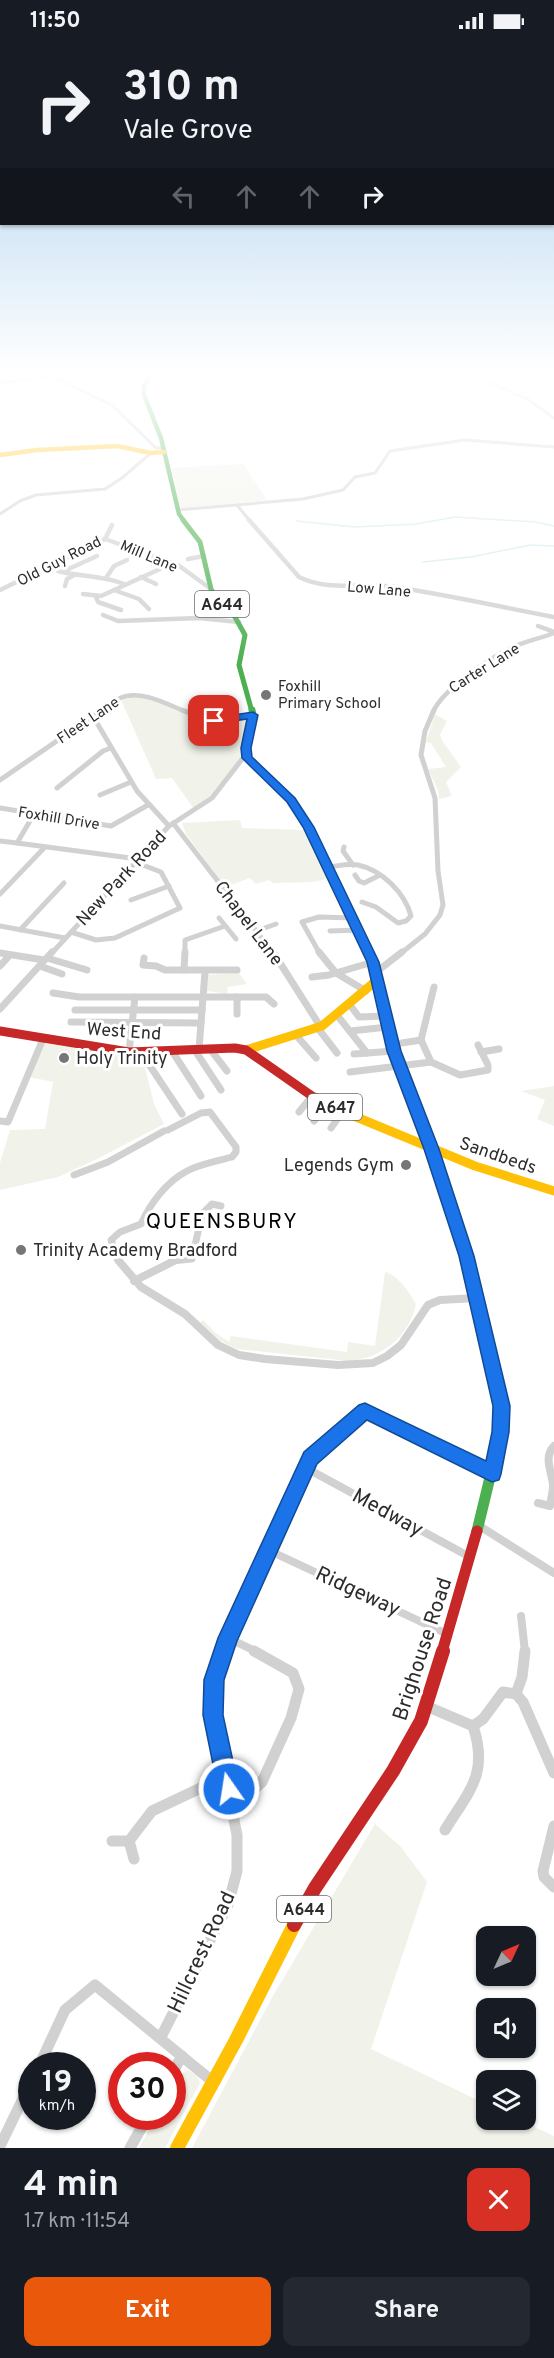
<!DOCTYPE html>
<meta charset="utf-8">
<style>
body{margin:0;font-family:Overpass,sans-serif;background:#242831;color:#f1f3f6;height:100vh;display:flex;flex-direction:column;font-size:22px;white-space:nowrap}
*{box-sizing:border-box;margin:0}
p{font-size:20px;color:#9ea1a6}
.icon{flex:none;width:33px;height:33px;fill:none;stroke:currentColor;stroke-width:2;stroke-linecap:round;stroke-linejoin:round}
.map{position:relative;height:2106px;overflow:hidden}
.sheet{display:flex;flex-direction:column;background:#171b24;flex:1}
.sheet>*{flex:none}
.top-card{position:absolute;left:0px;top:0px;width:555px;height:183px;box-shadow:0 2px 4px #0004;background:#171b24;color:#f1f3f6;overflow:hidden}
.needle{width:39px;rotate:46deg}
.controls{position:absolute;left:476px;top:1884px;display:grid;gap:12px}
.controls a{display:grid;place-items:center;width:60px;height:60px;border-radius:12px;background:#171b24;box-shadow:0 2px 4px #0004;font-size:30px}
.speed{position:absolute;left:18px;top:2010px;display:flex;gap:12px;font-size:30px;font-weight:700;text-align:center}
.speed>*{display:grid;place-content:center;width:78px;height:78px;border-radius:50%;background:#171b24;box-shadow:0 2px 4px #0004;line-height:1}
.speed small{font-size:15px;font-weight:400}
.speed .limit{border:9px solid #d22;background:#fff;color:#111}
.pin{position:absolute;display:grid;place-items:center;width:51px;height:51px;color:#fff;margin:-26px;border-radius:12px;box-shadow:0 3px 9px #0006}
.me{position:absolute;width:66px;margin:-33px;rotate:347deg;stroke-linejoin:round;filter:drop-shadow(0 0 4px #0008)}
.turn{display:flex;align-items:center;gap:21px;height:126px;padding:0 24px;font-size:27px}
.turn .icon{width:78px;height:78px;stroke-width:2.5}
.turn b{display:block;font-size:42px;line-height:51px}
.lanes{display:flex;align-items:center;height:57px;padding:0 24px;background:#0003;justify-content:center;gap:30px;direction:ltr}
.lanes .off{opacity:.35}
.round{display:grid;place-items:center;flex:none;width:63px;height:63px;border-radius:12px;background:#242831}
.head{display:flex;align-items:center;justify-content:space-between;height:102px;padding:0 24px}
h1{font-size:36px;font-weight:700;line-height:45px}
.button{display:flex;gap:12px;margin-top:auto;padding:12px 24px}
.button a{flex:1;height:69px;border-radius:12px;background:#ea580c;color:#fff;font-size:24px;font-weight:700;line-height:69px;text-align:center}
.button a+a{background:#242831;color:#f1f3f6}
.status{display:flex;justify-content:space-between;align-items:center;height:42px;padding:0 30px;background:#171b24;direction:ltr}
.status svg{height:16px;fill:currentColor}
.map>svg:first-child{display:block}
.green{fill:#f1f3ea}
.lines{fill:none;stroke-linecap:round;stroke-linejoin:round}
.stream{stroke:#d6eaf0;stroke-width:1.5}
.street-far5{stroke:#d1d1d1;stroke-width:3}
.street-far4{stroke:#d1d1d1;stroke-width:4.5}
.street-far3{stroke:#d1d1d1;stroke-width:5}
.street-far2{stroke:#d1d1d1;stroke-width:7}
.street-far1{stroke:#d1d1d1;stroke-width:8}
.street{stroke:#d1d1d1;stroke-width:11}
.fast-far4{stroke:#4caf50;stroke-width:4.5}
.fast-far3{stroke:#4caf50;stroke-width:5}
.fast-far2{stroke:#4caf50;stroke-width:7}
.fast-far1{stroke:#4caf50;stroke-width:9}
.fast{stroke:#4caf50;stroke-width:11}
.slow-far3{stroke:#ffc107;stroke-width:4.5}
.slow-far2{stroke:#ffc107;stroke-width:7}
.slow-far1{stroke:#ffc107;stroke-width:9}
.slow{stroke:#ffc107;stroke-width:14}
.jam-far2{stroke:#c62828;stroke-width:9}
.jam-far1{stroke:#c62828;stroke-width:11}
.jam{stroke:#c62828;stroke-width:14}
.route{fill:#1a73e8;stroke:#114b97;stroke-width:1.5}
.poi-dot{fill:#767676;stroke:#fff;stroke-width:2}
.labels{text-anchor:middle;stroke-width:6;stroke-linejoin:round;paint-order:stroke}
.far-street-label{font-size:15px;fill:#2c2c2c;stroke:#fff}
.far-poi-label{font-size:15px;fill:#2c2c2c;stroke:#fff;text-anchor:start}
.shield{fill:#fff;stroke:#6b6b6b;stroke-width:1.5}
.shield-label{font-size:16px;font-weight:bold;fill:#2c2c2c}
.street-label{font-size:18px;fill:#2c2c2c;stroke:#fff}
.poi-label{font-size:18px;fill:#2c2c2c;stroke:#fff;text-anchor:start}
.quarter-label{font-size:21px;letter-spacing:1.5px;fill:#000;stroke:#fff}
.near-street-label{font-size:21px;fill:#2c2c2c;stroke:#fff}
</style>
<div class="status"><b>11:50</b><svg viewBox="0 0 49 12"><path d="M0 12V9h3v3zM5 12V6h3v6zM10 12V3h3v9zM15 12V0h3v12zM26 1h20v11H26zM47 4h2v5h-2z"/></svg></div>
<div class="map">
<svg width="554" height="2106" viewBox="0 0 554 2106">
<rect width="100%" height="100%" fill="#fff"/>
<g class="green">
<path d="M243,422L264,453L266,458L180,467L172,426Z"/>
<path d="M136,655C164,659 189,677 217,682C227,683 238,677 249,676L240,717L216,749L194,767L172,736L156,737L121,658Z"/>
<path d="M435,672L447,679L440,693L443,700L461,725L446,740L452,754L439,757L438,748L428,727L446,725L431,701L426,700Z"/>
<path d="M240,778L242,786L305,788L327,834L326,837L313,840L273,841L269,838L256,842L250,836L225,845L186,792L182,781Z"/>
<path d="M239,931L247,942L228,945L227,952L207,949L208,933Z"/>
<path d="M45,1001L143,1017L154,1062L164,1082L97,1117L58,1135L0,1148V1121L10,1088L45,1087L53,1040L29,1035Z"/>
<path d="M554,1044V1084L537,1077L545,1058L521,1049Z"/>
<path d="M385,1230C398,1233 410,1251 416,1262C409,1295 382,1316 349,1319L237,1307L220,1299L200,1281L203,1278L216,1291L229,1300L231,1294L347,1310L348,1300L375,1304Z"/>
<path d="M375,1782L401,1805L427,1840L371,2007L486,2062V2078H519L554,2094V2106H192L274,1952Z"/>
<path d="M188,2028L197,2034L200,2041L165,2106H139L156,2075L172,2074C173,2057 168,2037 188,2028Z"/>
</g>
<g class="lines">
<g class="stream">
<path d="M296,479L355,485L416,482L455,475L536,480L554,484"/>
<path d="M423,520L471,515L530,503L554,504"/>
</g>
<g class="street-far5">
<path d="M471,329L484,338L529,358L554,376"/>
<path d="M0,341L51,334L112,363L156,406H163"/>
<path d="M237,463L250,479"/>
<path d="M178,468L303,457L343,448L355,435L375,431L390,409L465,398L554,405"/>
<path d="M0,472L20,459L36,453L105,447L122,436L151,411"/>
</g>
<g class="street-far4">
<path d="M249,478L299,535C329,550 363,540 395,545C448,553 501,565 554,575"/>
<path d="M105,497L178,523L211,547"/>
<path d="M188,517L204,514"/>
<path d="M58,529C80,535 103,533 124,542"/>
<path d="M64,529L97,514"/>
<path d="M141,535L156,542"/>
<path d="M106,536L114,524L127,518"/>
<path d="M65,544L67,537L74,533"/>
<path d="M0,548L105,497L112,483"/>
<path d="M114,548L139,557L149,567"/>
<path d="M83,552L101,554L173,521"/>
<path d="M96,555L98,560L121,568"/>
<path d="M103,573L118,579L199,576L239,580"/>
<path d="M538,584L554,590"/>
<path d="M100,670C106,665 113,659 120,656C140,647 167,662 186,670"/>
<path d="M433,670C443,647 491,615 513,605C526,599 541,596 554,591"/>
</g>
<g class="street-far3">
<path d="M182,668C213,681 221,679 253,673"/>
<path d="M90,677L97,681L137,749L169,784"/>
<path d="M0,738L102,668"/>
<path d="M57,746L103,709L111,706"/>
<path d="M100,753L131,740"/>
<path d="M0,766L111,784L148,763"/>
<path d="M173,781L274,912"/>
<path d="M0,799L17,801L34,772"/>
<path d="M17,801L138,817"/>
<path d="M344,805L343,809L353,823"/>
<path d="M329,825C338,824 348,821 358,823C382,828 405,851 411,874L406,879L398,881L376,865L362,860"/>
<path d="M355,833L359,839L364,841L378,834"/>
<path d="M0,852L45,805"/>
<path d="M131,858L169,844"/>
<path d="M219,876L236,897"/>
<path d="M0,884L65,896"/>
<path d="M20,888L64,841"/>
<path d="M256,889L276,882"/>
<path d="M330,889L358,888"/>
<path d="M71,890L96,898L115,896L180,866L161,830L135,820"/>
<path d="M0,911L5,912"/>
<path d="M51,912L169,784L212,756L243,716H247"/>
<path d="M185,912V898L225,884"/>
<path d="M320,912L302,880L319,875L353,876"/>
<path d="M400,912L425,892L440,873L443,863L438,829L435,756L421,713L425,689L434,668"/>
</g>
<g class="street-far2">
<path d="M273,910L320,984"/>
<path d="M319,910L336,931L366,949"/>
<path d="M0,911L44,918"/>
<path d="M47,916L87,928"/>
<path d="M144,916L143,923L156,924L165,928H237"/>
<path d="M0,924L10,913"/>
<path d="M40,924L62,932"/>
<path d="M184,928L185,910"/>
<path d="M375,931L402,910"/>
<path d="M312,935L329,933L373,920"/>
<path d="M53,951L79,955H266L274,962"/>
<path d="M237,955V972"/>
<path d="M350,963L359,975L386,974"/>
<path d="M0,967L52,910"/>
<path d="M75,968H202"/>
<path d="M337,973L367,1011"/>
<path d="M71,980L201,981"/>
<path d="M317,985L337,1011"/>
<path d="M350,989L388,985"/>
<path d="M295,992L316,1016"/>
<path d="M421,998L431,1020"/>
<path d="M402,1001L421,998L434,945"/>
<path d="M194,1007L221,1048"/>
<path d="M199,1007L205,930"/>
<path d="M210,1007L227,1029"/>
<path d="M172,1009L201,1054"/>
<path d="M129,1010L135,955"/>
<path d="M481,1010L499,1007"/>
<path d="M149,1011L148,1021L182,1072"/>
<path d="M354,1012L394,1009"/>
<path d="M350,1030L431,1020L460,1033L488,1028V1023L478,1003"/>
<path d="M299,1070L312,1054"/>
<path d="M0,1079L8,1080L43,997"/>
<path d="M314,1079L328,1062"/>
<path d="M331,1086L343,1069"/>
<path d="M74,1133L108,1120L164,1089"/>
<path d="M119,1219L111,1198L120,1190L141,1182C150,1162 166,1140 187,1129C200,1122 218,1119 232,1115L236,1110V1105L210,1070L201,1071L168,1088"/>
<path d="M171,1219L192,1217L202,1172L212,1162L221,1164"/>
</g>
<g class="street-far1">
<path d="M118,1218L141,1245L185,1272L218,1303L239,1313L265,1317L338,1323L373,1321L387,1314L401,1303L428,1263L440,1258L476,1256"/>
<path d="M134,1239L176,1218"/>
<path d="M306,1426L470,1515"/>
<path d="M538,1461L550,1464C551,1457 553,1450 553,1443C552,1430 543,1415 554,1404"/>
<path d="M478,1483L554,1531"/>
<path d="M268,1508L447,1592"/>
<path d="M521,1574L525,1610"/>
<path d="M228,1596L257,1610"/>
<path d="M223,1610L311,1416L365,1369L492,1432"/>
</g>
<g class="street">
<path d="M516,1652L522,1635L525,1609"/>
<path d="M426,1664L473,1684L483,1677L503,1650L516,1652L523,1660L554,1731"/>
<path d="M232,1760L248,1753L262,1740L291,1676L299,1647L293,1631L254,1609"/>
<path d="M554,1784L543,1829L544,1835L554,1845"/>
<path d="M445,1788C469,1749 489,1732 473,1684"/>
<path d="M112,1799H129L152,1769L226,1734"/>
<path d="M129,1799L134,1817"/>
<path d="M161,1995L228,1863L237,1829V1793L213,1673L214,1638L224,1609"/>
<path d="M39,2024L65,1968L95,1943L212,2039"/>
<path d="M172,2031L182,2014"/>
<path d="M0,2104L32,2038"/>
<path d="M130,2106L148,2074"/>
</g>
<path class="fast-far4" d="M152,329L144,344V353L161,396L179,472L184,479"/>
<path class="fast-far3" d="M183,478L200,500L211,547L217,557L235,575L245,593L239,623L252,670"/>
<path class="fast-far2" d="M252,668L253,673L246,706L247,716L291,758L310,789"/>
<path class="fast-far1" d="M463,1201L467,1219"/>
<path class="fast" d="M467,1218L501,1364V1390L477,1489"/>
<path class="slow-far3" d="M0,413L37,408L117,404L151,411L164,410"/>
<path class="slow-far2" d="M310,789L369,912"/>
<g class="slow-far1">
<path d="M368,910L373,920L394,1009L432,1107L463,1201"/>
<path d="M246,1008L322,984L377,938"/>
<path d="M349,1072L475,1124L554,1149"/>
</g>
<path class="slow" d="M177,2106L236,1998L294,1883"/>
<path class="jam-far2" d="M0,989L129,1010L235,1006L246,1008L312,1054L349,1072"/>
<path class="jam-far1" d="M442,1610L477,1489"/>
<path class="jam" d="M294,1883L315,1846L393,1729L421,1679L443,1609"/>
</g>
<linearGradient id="sky" x2="0" y2="1"><stop stop-color="#a1caeb"/><stop offset="0.53" stop-color="#fff"/><stop offset="1" stop-color="#fff" stop-opacity="0"/></linearGradient>
<rect width="554" height="623" fill="url(#sky)"/>
<path class="route" d="M253,670L258,673L251,706L252,715L295,756L314,785L379,920L401,1009L439,1107L474,1214L510,1364L509,1390L501,1432L499,1438L492,1440L367,1378L317,1422L237,1599L224,1638L223,1673L239,1747L236,1755L229,1758L221,1755L218,1747L203,1673L204,1638L218,1596L304,1410L359,1363L365,1361L486,1419L492,1390L493,1364L459,1214L424,1107L387,1009L367,920L303,785L287,760L242,716L241,706L247,677L214,682L209,679L214,676Z"/>
<g class="poi-dot">
<circle cx="266" cy="653" r="6"/>
<circle cx="64" cy="1016" r="6"/>
<circle cx="406" cy="1123" r="6"/>
<circle cx="21" cy="1208" r="6"/>
</g>
<g class="labels">
<g class="far-street-label">
<text transform="translate(149 514) rotate(23)" y="5">Mill Lane</text>
<text transform="translate(59 519) rotate(-27)" y="5">Old Guy Road</text>
<text transform="translate(379 547) rotate(5)" y="5">Low Lane</text>
<text transform="translate(484 626) rotate(-32)" y="5">Carter Lane</text>
<text transform="translate(88 678) rotate(-34)" y="5">Fleet Lane</text>
<text transform="translate(59 776) rotate(9)" y="5">Foxhill Drive</text>
</g>
<g class="far-poi-label">
<text x="278" y="649">Foxhill<tspan x="278" dy="17">Primary School</tspan></text>
</g>
<g class="shield">
<rect x="195" y="549" width="54" height="26" rx="4.5"/>
<rect x="308" y="1052" width="54" height="26" rx="4.5"/>
<rect x="277" y="1854" width="54" height="26" rx="4.5"/>
</g>
<g class="shield-label">
<text x="222" y="568">A644</text>
<text x="335" y="1071">A647</text>
<text x="304" y="1873">A644</text>
</g>
<g class="street-label">
<text transform="translate(121 836) rotate(-47)" y="6">New Park Road</text>
<text transform="translate(249 881) rotate(53)" y="6">Chapel Lane</text>
<text transform="translate(124 989) rotate(4)" y="6">West End</text>
<text transform="translate(498 1113) rotate(19)" y="6">Sandbeds</text>
</g>
<g class="poi-label">
<text x="76" y="1022">Holy Trinity</text>
<text x="394" y="1129" text-anchor="end">Legends Gym</text>
<text x="33" y="1214">Trinity Academy Bradford</text>
</g>
<g class="quarter-label">
<text x="222" y="1186">QUEENSBURY</text>
</g>
<g class="near-street-label">
<text transform="translate(388 1470) rotate(29)" y="7">Medway</text>
<text transform="translate(358 1549) rotate(25)" y="7">Ridgeway</text>
<text transform="translate(422 1607) rotate(-72)" y="7">Brighouse Road</text>
<text transform="translate(201 1910) rotate(-65)" y="7">Hillcrest Road</text>
</g>
</g>
</svg>
<div class="controls">
<a><svg class="needle" viewBox="-14 -14 28 28"><path d="M0-13l5 13h-10z" fill="#e53935"/><path d="M0 13l5-13h-10z" fill="#9ea1a6"/></svg></a>
<a><svg class="icon" aria-label="sound" viewBox="0 0 24 24"><path d="M4 9h4l5-4v14l-5-4H4zM17 9q2 3 0 6"/></svg></a>
<a><svg class="icon" aria-label="layers" viewBox="0 0 24 24"><path d="M12 4l9 5-9 5-9-5zM3 14l9 5 9-5"/></svg></a>
</div>
<div class="speed"><div>19<small>km/h</small></div><div class="limit">30</div></div>
<div class="pin" style="left:214px;top:679px;background:#d93025"><svg class="icon" aria-label="arrive" viewBox="0 0 24 24"><path d="M6 21V4h12l-3 4 3 4H6"/></svg></div>
<svg class="me" style="left:229px;top:1747px" viewBox="-20 -20 40 40"><circle r="17" fill="#1a73e8" stroke="#fff" stroke-width="3"/><path d="M0-11L8 9 0 5-8 9z" fill="#fff"/></svg>
<div class="top-card">
<div class="turn"><svg class="icon" aria-label="right" viewBox="0 0 24 24"><path d="M7 20v-9h11M14 6l5 5-5 5"/></svg><div><b>310 m</b>Vale Grove</div></div>
<div class="lanes"><svg class="icon off" aria-label="left" viewBox="0 0 24 24"><path d="M17 20v-9H6M10 6l-5 5 5 5"/></svg><svg class="icon off" aria-label="ahead" viewBox="0 0 24 24"><path d="M12 20V5M6 11l6-6 6 6"/></svg><svg class="icon off" aria-label="ahead" viewBox="0 0 24 24"><path d="M12 20V5M6 11l6-6 6 6"/></svg><svg class="icon" aria-label="right" viewBox="0 0 24 24"><path d="M7 20v-9h11M14 6l5 5-5 5"/></svg></div>
</div>
</div>
<section class="sheet">
<div class="head"><div><h1>4 min</h1><p>1.7 km · 11:54</p></div><a class="round" style="background:#d93025;color:#fff"><svg class="icon" aria-label="close" viewBox="0 0 24 24"><path d="M6 6l12 12M18 6L6 18"/></svg></a></div>
<div class="button"><a>Exit</a><a>Share</a></div>
</section>
